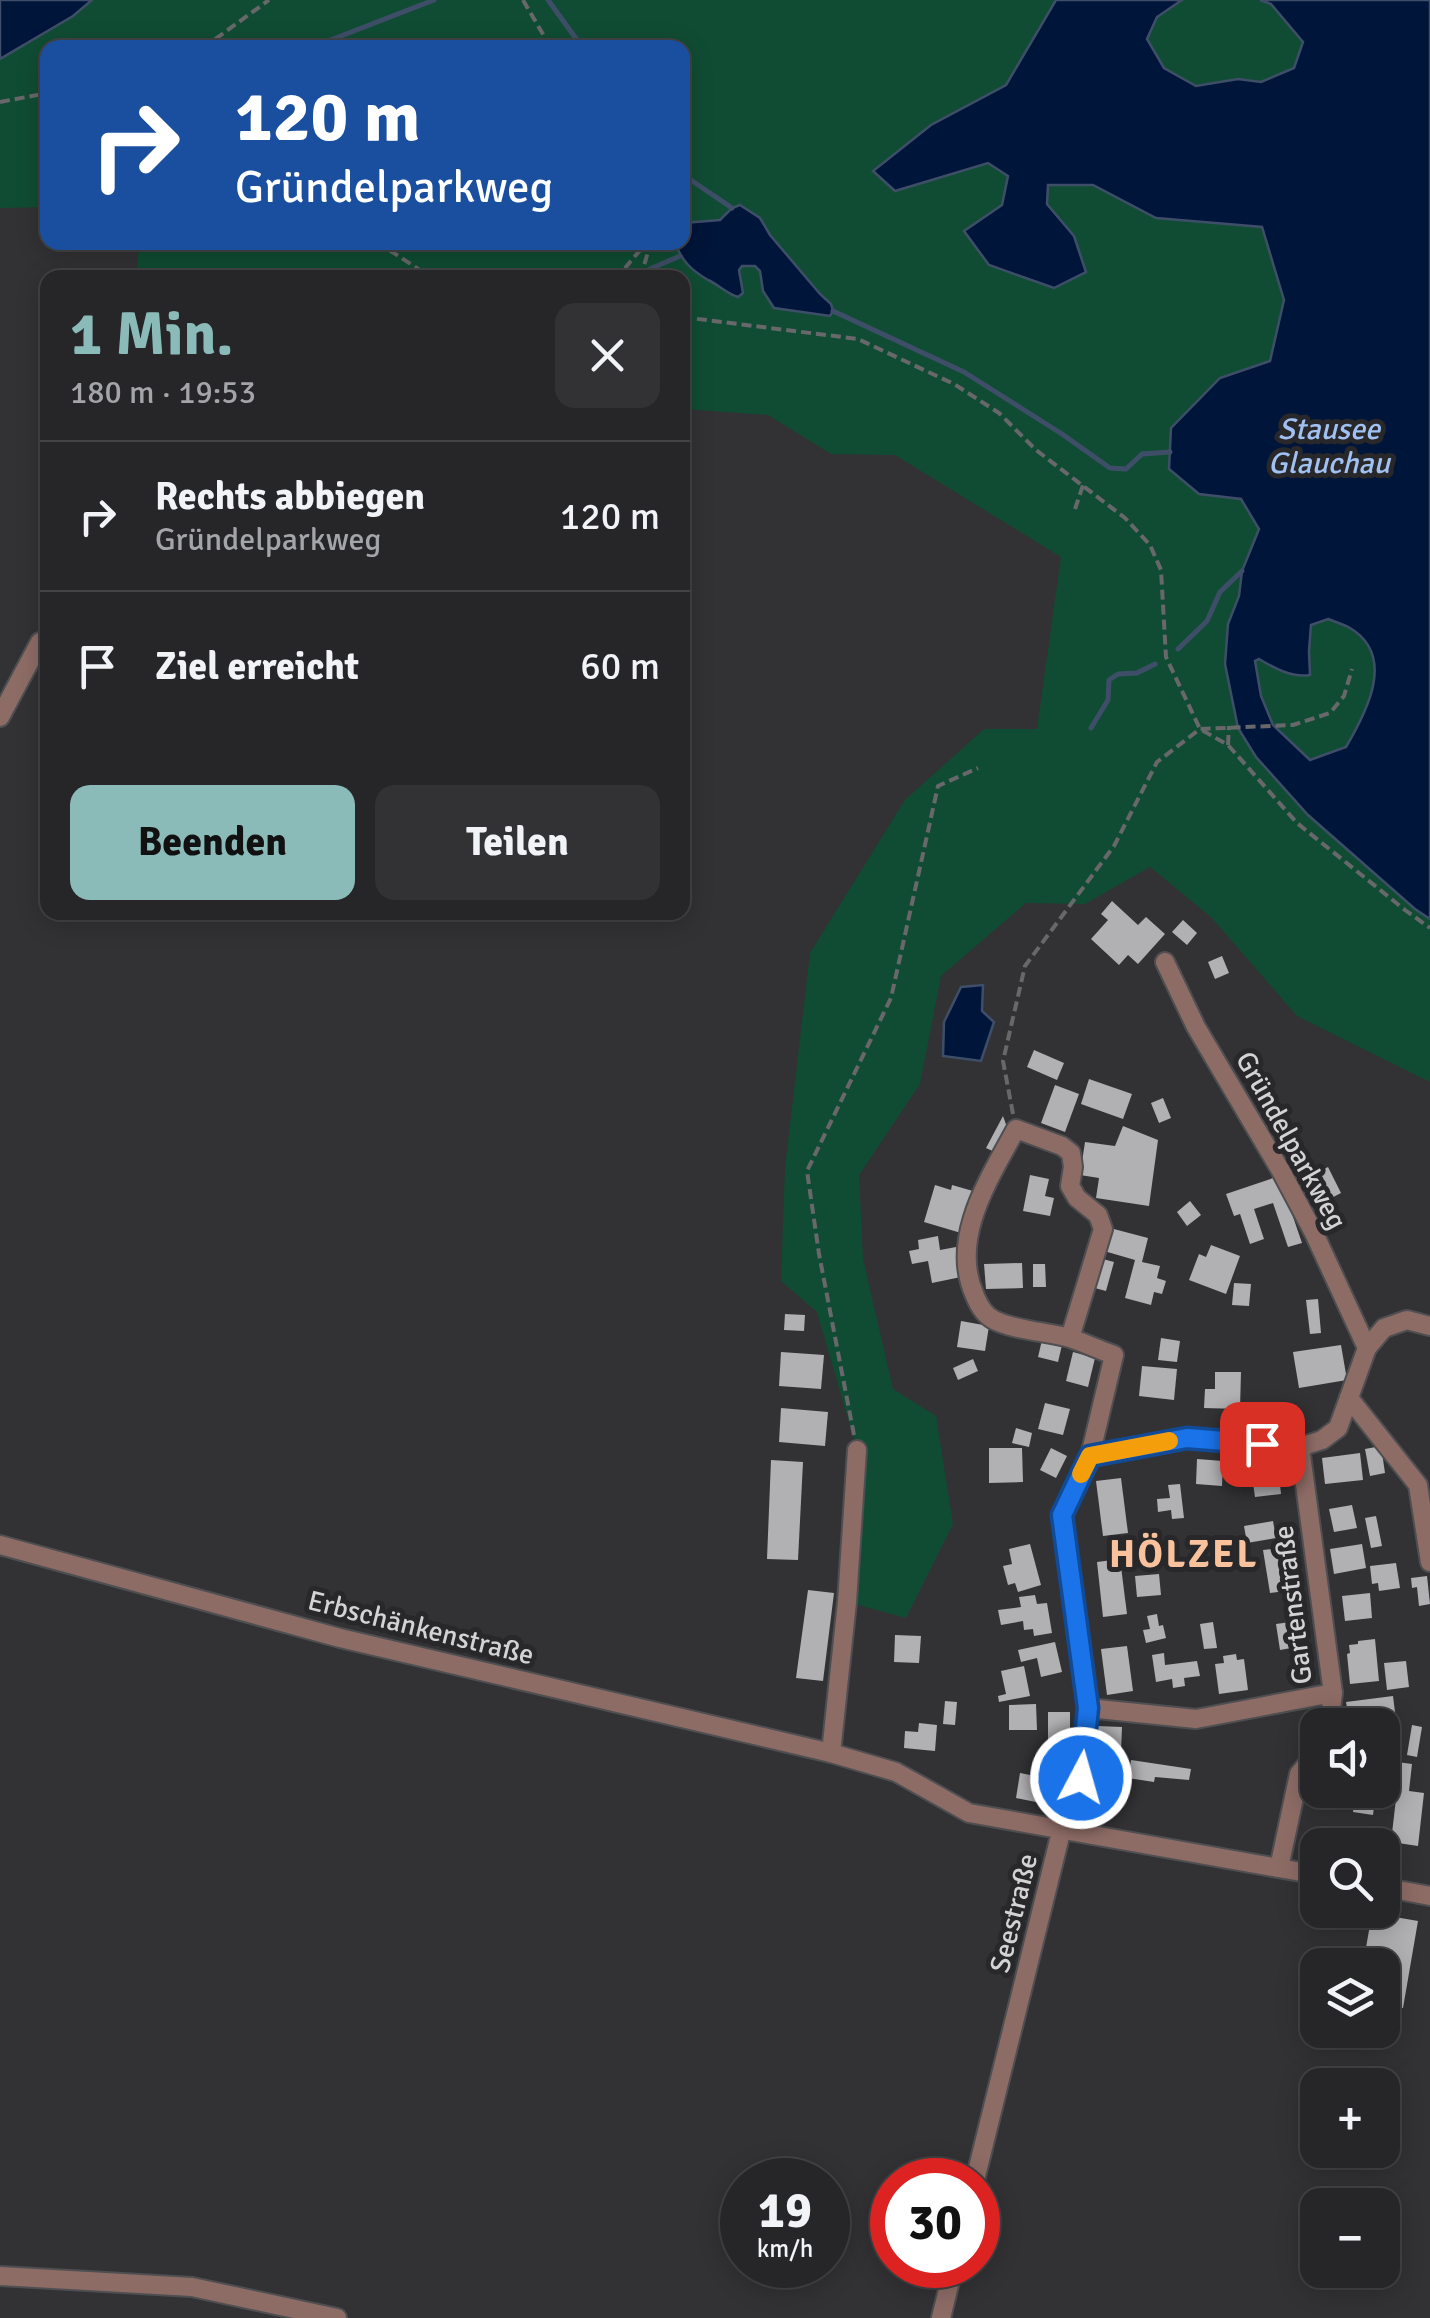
<!DOCTYPE html>
<html lang="de">
<meta charset="utf-8">
<style>
body{margin:0;font-family:Signika,sans-serif;background:#323234;color:#f1f3f6;height:100vh;display:flex;flex-direction:column;font-size:38px;white-space:nowrap}
*{box-sizing:border-box;margin:0}
p{font-size:32px;color:#a4a5a8}
.icon{flex:none;width:55px;height:55px;fill:none;stroke:currentColor;stroke-width:2;stroke-linecap:round;stroke-linejoin:round}
.map{position:relative;flex:1;overflow:hidden}
.drawer{position:absolute;left:40px;top:270px;width:650px;height:650px;display:flex;flex-direction:column;background:#262628;border-radius:20px;box-shadow:0 5px 25px #0003,0 0 0 2px #424345}
.drawer>*{flex:none}
.hud{position:absolute;left:40px;top:40px;width:650px;height:210px;border-radius:20px;box-shadow:0 5px 25px #0003,0 0 0 2px #424345;background:#1a4fa0;color:#fff;overflow:hidden}
.tools{position:absolute;left:1300px;top:1708px;display:grid;gap:20px}
.tools a{display:grid;place-items:center;width:100px;height:100px;border-radius:20px;background:#262628;box-shadow:0 5px 25px #0003,0 0 0 2px #424345;font-size:50px}
.speed{position:absolute;left:720px;top:2158px;display:flex;gap:20px;font-size:50px;font-weight:700;text-align:center}
.speed>*{display:grid;place-content:center;width:130px;height:130px;border-radius:50%;background:#262628;box-shadow:0 5px 25px #0003,0 0 0 2px #424345;line-height:1}
.speed small{font-size:25px;font-weight:400}
.speed .limit{border:15px solid #d22;background:#fff;color:#111}
.pin{position:absolute;display:grid;place-items:center;width:85px;height:85px;color:#fff;margin:-42px;border-radius:20px;box-shadow:0 5px 15px #0006}
.me{position:absolute;width:110px;margin:-55px;rotate:6deg;stroke-linejoin:round;filter:drop-shadow(0 0 8px #0008)}
.turn{display:flex;align-items:center;gap:35px;height:210px;padding:0 30px;font-size:45px}
.turn .icon{width:130px;height:130px;stroke-width:2.5}
.turn b{display:block;font-size:70px;line-height:85px}
.round{display:grid;place-items:center;flex:none;width:105px;height:105px;border-radius:20px;background:#323234}
.summary{display:flex;align-items:center;justify-content:space-between;height:170px;padding:0 30px}
h1{font-size:60px;font-weight:800;line-height:75px;color:#8bbbb9}
.cta{display:flex;gap:20px;margin-top:auto;padding:20px 30px}
.cta a{flex:1;height:115px;border-radius:20px;background:#8bbbb9;color:#111;font-size:40px;font-weight:800;line-height:115px;text-align:center}
.cta a+a{background:#323234;color:#f1f3f6}
ul{padding:0;list-style:none}
li{display:flex;align-items:center;gap:30px;height:150px;padding:0 30px;border-top:2px solid #424345}
li div{flex:1}
li b{display:block;font-size:38px}
li em{font-style:normal}
.map>svg:first-child{display:block}
.green{fill:#104c33}
.water{fill:#00153a;stroke:#3f4e68;stroke-width:2.5;fill-rule:evenodd}
.lines{fill:none;stroke-linecap:round;stroke-linejoin:round}
.stream{stroke:#3f4e68;stroke-width:5}
.building{fill:#b1b1b4}
.minor-casing{stroke:#4f4f52;stroke-width:22}
.path{stroke:#68686b;stroke-width:4;stroke-dasharray:10 5;stroke-linecap:butt}
.minor{stroke:#8e6c66;stroke-width:18}
.route-casing{stroke:#114b97;stroke-width:25}
.route{stroke:#1a73e8;stroke-width:18}
.slow{stroke:#f59e0b;stroke-width:18}
.labels{text-anchor:middle;stroke-width:10;stroke-linejoin:round;paint-order:stroke}
.street-label{font-size:28px;fill:#d3d3d4;stroke:#28282b}
.water-label{font-size:30px;font-style:italic;fill:#a1c1f2;stroke:#28282b}
.district-label{font-size:38px;font-weight:bold;letter-spacing:2.5px;fill:#f9c29d;stroke:#28282b}
</style>
<div class="map">
<svg width="1430" height="2318" viewBox="0 0 1430 2318">
<rect width="100%" height="100%" fill="#323235"/>
<g class="green">
<path d="M92,0H1056L1006,85L931,125L896,191L988,163L1008,176L1002,205L965,231L1074,236L1047,204L1048,185H1093L1156,218L1262,227L1284,300L1270,361L1220,378L1199,494L1241,499L1259,529L1242,571L1240,596L1228,624L1225,665L1238,728L1256,757L1308,815L1415,909L1430,919V1082L1297,1016L1211,917L1150,867L1085,904L1026,903L941,976L920,1084L859,1175L863,1259L893,1389L936,1416L953,1524L906,1618L847,1602L857,1450L817,1312L781,1281L785,1168L810,953L905,800L984,729H1037L1061,557L895,455L831,454L768,415L683,409L682,278L136,277L139,243L682,242V48H48L47,207L0,208V59L73,16Z"/>
<path d="M1182,0H1260L1271,4L1303,42L1294,68L1261,82L1238,79L1196,86L1164,68L1147,39L1156,17Z"/>
<path d="M1328,619C1335,622 1343,624 1350,628C1397,655 1366,713 1346,747L1310,760L1273,725L1261,696L1255,661L1258,659L1275,668L1309,675L1311,625Z"/>
</g>
<g class="water">
<path d="M0,0H92L73,16L0,59Z"/>
<path d="M1056,0H1182L1157,17L1147,39L1164,68L1196,86L1238,79L1261,82L1294,68L1303,42L1271,4L1260,0H1430V919L1415,909L1308,815L1256,757L1238,728L1225,664L1228,624L1239,596L1242,571L1259,529L1241,499L1199,494L1169,469L1171,428L1220,378L1270,361L1284,300L1262,227L1156,218L1093,185H1048L1047,204L1074,236L1086,272L1054,288L989,265L964,231L1002,205L1008,176L988,163L895,191L873,171L931,125L1006,85ZM1328,619C1335,622 1343,624 1350,628C1397,656 1366,713 1346,747L1310,760L1273,725L1261,696L1255,661L1259,659C1274,668 1292,678 1310,675L1309,651L1311,625Z"/>
<path d="M740,205L760,218L770,235L820,294L831,304L833,311L830,316L774,308L763,291L760,271L755,266H742L739,270L743,293L738,297C726,293 719,285 708,280C691,270 682,261 675,243L682,242L683,223L720,220L732,208Z"/>
<path d="M983,985L982,1011L994,1022L981,1061L943,1056L944,1022L961,987Z"/>
</g>
<g class="lines">
<g class="stream">
<path d="M548,0L583,48"/>
<path d="M310,48L434,0"/>
<path d="M682,174L732,208"/>
<path d="M650,269L680,256"/>
<path d="M624,278L635,274"/>
<path d="M833,311L964,372L1062,434L1110,468L1126,469L1142,454L1170,452"/>
<path d="M1178,649L1207,621L1220,592L1242,571"/>
<path d="M1091,728L1108,700L1109,680L1118,674L1137,673L1155,664"/>
</g>
</g>
<g class="building">
<path d="M1112,901L1138,925L1146,917L1165,934L1138,964L1128,955L1119,965L1091,939L1108,920L1101,914Z"/>
<path d="M1183,920L1197,933L1187,945L1172,932Z"/>
<path d="M1222,956L1229,973L1215,979L1208,962Z"/>
<path d="M1034,1050L1064,1063L1057,1080L1027,1067Z"/>
<path d="M1089,1079L1132,1094L1123,1119L1081,1104Z"/>
<path d="M1055,1085L1079,1094L1065,1132L1041,1123Z"/>
<path d="M1163,1098L1171,1118L1159,1123L1151,1103Z"/>
<path d="M1003,1116L1008,1130L997,1153L986,1148Z"/>
<path d="M1123,1126L1158,1140L1149,1206L1096,1198L1099,1178L1080,1175L1085,1142L1115,1146Z"/>
<path d="M1328,1167L1341,1193L1320,1204L1307,1178Z"/>
<path d="M1030,1175L1049,1179L1045,1196L1054,1198L1050,1216L1023,1211Z"/>
<path d="M1279,1176L1302,1243L1288,1247L1273,1203L1254,1209L1264,1239L1250,1244L1240,1214L1234,1216L1226,1194Z"/>
<path d="M935,1185L951,1190L952,1185L973,1191L961,1233L924,1222Z"/>
<path d="M1190,1201L1201,1215L1187,1226L1177,1212Z"/>
<path d="M1110,1228L1148,1238L1142,1262L1160,1266L1157,1278L1166,1281L1162,1294L1154,1292L1151,1305L1125,1298L1135,1260L1104,1251Z"/>
<path d="M938,1236L940,1250L956,1247L961,1277L932,1283L928,1261L912,1264L909,1251L919,1249L918,1240Z"/>
<path d="M1211,1245L1240,1256L1226,1294L1189,1280L1199,1254L1206,1257Z"/>
<path d="M1099,1258L1114,1262L1106,1291L1091,1287Z"/>
<path d="M1022,1263L1023,1288L986,1289L984,1264Z"/>
<path d="M1033,1264H1045L1046,1287H1033Z"/>
<path d="M1234,1283L1251,1284L1249,1306L1232,1305Z"/>
<path d="M1318,1299L1321,1333L1310,1334L1306,1300Z"/>
<path d="M785,1314L805,1315L804,1331L784,1330Z"/>
<path d="M961,1321L989,1326L985,1351L957,1347Z"/>
<path d="M1161,1338L1180,1341L1177,1362L1158,1360Z"/>
<path d="M1042,1340L1062,1345L1058,1362L1038,1357Z"/>
<path d="M1341,1345L1347,1380L1299,1388L1293,1352Z"/>
<path d="M781,1352L824,1355L821,1389L779,1386Z"/>
<path d="M1073,1352L1095,1358L1088,1387L1066,1381Z"/>
<path d="M973,1359L978,1371L958,1380L953,1368Z"/>
<path d="M1142,1366L1177,1369L1174,1400L1139,1396Z"/>
<path d="M1215,1372H1241L1240,1409L1204,1408L1205,1389H1215Z"/>
<path d="M1045,1403L1070,1409L1063,1435L1038,1429Z"/>
<path d="M781,1408L828,1412L825,1446L779,1442Z"/>
<path d="M1016,1428L1032,1433L1029,1447L1012,1443Z"/>
<path d="M1381,1446L1385,1473L1370,1476L1365,1449Z"/>
<path d="M989,1448H1022L1023,1482L989,1483Z"/>
<path d="M1051,1448L1067,1456L1056,1478L1040,1470Z"/>
<path d="M1360,1453L1363,1480L1325,1484L1322,1458Z"/>
<path d="M1197,1459L1223,1461L1222,1486L1196,1484Z"/>
<path d="M771,1460L803,1462L798,1560L767,1559Z"/>
<path d="M1278,1465L1281,1494L1255,1497L1251,1469Z"/>
<path d="M1121,1478L1128,1533L1103,1536L1096,1481Z"/>
<path d="M1180,1484L1184,1518L1172,1519L1171,1510L1158,1512L1157,1499L1170,1498L1168,1485Z"/>
<path d="M1352,1505L1357,1528L1334,1532L1329,1509Z"/>
<path d="M1376,1516L1382,1546L1371,1548L1365,1518Z"/>
<path d="M1273,1521L1276,1538L1247,1543L1244,1526Z"/>
<path d="M1030,1544L1041,1585L1018,1592L1015,1583L1008,1585L1003,1566L1012,1564L1009,1549Z"/>
<path d="M1362,1544L1366,1568L1334,1574L1330,1549Z"/>
<path d="M1288,1547L1294,1590L1270,1593L1263,1550Z"/>
<path d="M1120,1559L1127,1614L1103,1617L1097,1562Z"/>
<path d="M1396,1563L1400,1588L1379,1591L1378,1583L1372,1584L1370,1566Z"/>
<path d="M1159,1574L1161,1595L1137,1597L1135,1576Z"/>
<path d="M1427,1576L1430,1604L1419,1606L1417,1587L1412,1588L1411,1578Z"/>
<path d="M808,1590L834,1593L823,1681L796,1678Z"/>
<path d="M1370,1593L1372,1618L1345,1621L1342,1596Z"/>
<path d="M1035,1595L1037,1604L1047,1603L1052,1633L1034,1636L1033,1629L1024,1630L1023,1621L1001,1625L998,1610L1021,1607L1019,1597Z"/>
<path d="M1157,1614L1159,1626L1163,1625L1166,1638L1146,1643L1143,1630L1150,1629L1147,1616Z"/>
<path d="M1298,1621L1302,1646L1280,1650L1276,1624Z"/>
<path d="M1213,1622L1217,1648L1204,1649L1200,1624Z"/>
<path d="M895,1635L921,1636L919,1663L894,1662Z"/>
<path d="M1375,1639L1379,1681L1350,1684L1347,1654L1350,1653L1349,1645L1358,1644V1641Z"/>
<path d="M1055,1642L1062,1672L1041,1677L1037,1658L1021,1662L1018,1650Z"/>
<path d="M1127,1646L1133,1691L1107,1695L1101,1649Z"/>
<path d="M1164,1653L1165,1665L1197,1661L1200,1676L1184,1678L1185,1686L1173,1688L1172,1679L1156,1682L1152,1655Z"/>
<path d="M1236,1654L1237,1660L1244,1659L1248,1690L1219,1694L1215,1664L1224,1663L1223,1656Z"/>
<path d="M1406,1661L1409,1687L1387,1690L1384,1663Z"/>
<path d="M1024,1666L1030,1696L999,1702L998,1696L1006,1694L1001,1671Z"/>
<path d="M1393,1696L1395,1712L1349,1718L1346,1702Z"/>
<path d="M945,1701L957,1702L955,1725L943,1724Z"/>
<path d="M1036,1704L1037,1730H1009V1705Z"/>
<rect x="1048" y="1712" width="22" height="36"/>
<path d="M919,1723L937,1725L935,1751L904,1748L905,1731L918,1732Z"/>
<path d="M1412,1725L1422,1727L1417,1757L1407,1755Z"/>
<path d="M1096,1726L1122,1727L1121,1753L1095,1752Z"/>
<path d="M1131,1760L1191,1769L1189,1780L1155,1777L1154,1782L1128,1778Z"/>
<path d="M1382,1760L1412,1764L1409,1791L1424,1793L1418,1846L1391,1842L1397,1790L1382,1788Z"/>
<path d="M1094,1767H1123L1122,1796H1118V1808H1094Z"/>
<path d="M1020,1773L1046,1778L1041,1803L1016,1798Z"/>
<path d="M1324,1790H1376L1373,1815L1353,1812L1354,1804L1323,1800Z"/>
<path d="M1372,1913L1418,1921L1403,2008L1382,2004V1965H1363Z"/>
</g>
<g class="lines">
<g class="minor-casing">
<g id="minor">
<path d="M0,717L40,642"/>
<path d="M1165,962L1196,1027L1281,1171L1314,1233L1367,1348"/>
<path d="M1349,1398L1418,1485L1430,1562"/>
<path d="M1090,1456L1187,1438L1300,1447L1322,1440L1338,1428L1367,1348L1384,1328L1407,1320L1430,1326"/>
<path d="M0,1545L340,1638L831,1753L896,1772L969,1813L1318,1875"/>
<path d="M1088,1708L1196,1719L1333,1693L1300,1447"/>
<path d="M1329,1725L1333,1693"/>
<path d="M831,1753L847,1602L857,1450"/>
<path d="M1279,1868L1299,1774L1318,1751"/>
<path d="M1382,1887L1430,1896"/>
<path d="M975,2180L1062,1828L1081,1778L1088,1708L1062,1515L1090,1456L1114,1355C1099,1350 1085,1343 1070,1338C1048,1332 1013,1330 994,1320C984,1315 979,1306 975,1296C949,1239 989,1179 1016,1129L1062,1146L1071,1153L1073,1167L1070,1186L1077,1198L1098,1215L1103,1229L1070,1338"/>
<path d="M0,2276L192,2287L337,2318"/>
<path d="M941,2318L954,2265"/>
</g>
</g>
<g class="path">
<path d="M523,0L551,48"/>
<path d="M203,48L269,0"/>
<path d="M0,102L48,93"/>
<path d="M377,242L432,278"/>
<path d="M596,278L625,268L647,242"/>
<path d="M645,278L642,272L651,242"/>
<path d="M682,317L858,339L954,384L999,413L1036,450L1125,518L1150,545L1161,570L1166,657L1200,729L1228,745L1297,823L1405,910L1430,928"/>
<path d="M1075,509L1083,485"/>
<path d="M1228,745L1229,726"/>
<path d="M1013,1114L1003,1061L1025,966L1114,846L1157,762L1200,729L1293,725L1330,713L1344,696L1352,669"/>
<path d="M854,1435L819,1254L807,1171L891,998L938,786L978,768"/>
</g>
<use href="#minor" class="minor"/>
</g>
<g class="lines">
<g class="route-casing">
<path id="route" d="M1081,1778L1088,1708L1062,1515L1090,1456L1187,1438L1262,1444"/>
</g>
<use href="#route" class="route"/>
<path class="slow" d="M1081,1474L1090,1456L1169,1441"/>
</g>
<g class="labels">
<g class="street-label">
<text transform="translate(1292 1140) rotate(61)" y="10">Gründelparkweg</text>
<text transform="translate(1292 1605) rotate(-97)" y="10">Gartenstraße</text>
<text transform="translate(421 1627) rotate(14)" y="10">Erbschänkenstraße</text>
<text transform="translate(1013 1913) rotate(-76)" y="10">Seestraße</text>
</g>
<g class="water-label">
<text x="1329" y="439">Stausee<tspan x="1329" dy="34">Glauchau</tspan></text>
</g>
<g class="district-label">
<text x="1184" y="1567">HÖLZEL</text>
</g>
</g>
</svg>
<div class="tools">
<a><svg class="icon" aria-label="sound" viewBox="0 0 24 24"><path d="M4 9h4l5-4v14l-5-4H4zM17 9q2 3 0 6"/></svg></a>
<a><svg class="icon" aria-label="search" viewBox="0 0 24 24"><circle cx="10" cy="10" r="6"/><path d="M15 15l6 6"/></svg></a>
<a><svg class="icon" aria-label="layers" viewBox="0 0 24 24"><path d="M12 4l9 5-9 5-9-5zM3 14l9 5 9-5"/></svg></a>
<a>+</a>
<a>−</a>
</div>
<div class="speed"><div>19<small>km/h</small></div><div class="limit">30</div></div>
<div class="pin" style="left:1262px;top:1444px;background:#d93025"><svg class="icon" aria-label="arrive" viewBox="0 0 24 24"><path d="M6 21V4h12l-3 4 3 4H6"/></svg></div>
<svg class="me" style="left:1081px;top:1778px" viewBox="-20 -20 40 40"><circle r="17" fill="#1a73e8" stroke="#fff" stroke-width="3"/><path d="M0-11L8 9 0 5-8 9z" fill="#fff"/></svg>
<div class="hud">
<div class="turn"><svg class="icon" aria-label="right" viewBox="0 0 24 24"><path d="M7 20v-9h11M14 6l5 5-5 5"/></svg><div><b>120 m</b>Gründelparkweg</div></div>
</div>
<section class="drawer">
<div class="summary"><div><h1>1 Min.</h1><p>180 m · 19:53</p></div><a class="round"><svg class="icon" aria-label="close" viewBox="0 0 24 24"><path d="M6 6l12 12M18 6L6 18"/></svg></a></div>
<ul>
<li><svg class="icon" aria-label="right" viewBox="0 0 24 24"><path d="M7 20v-9h11M14 6l5 5-5 5"/></svg><div><b>Rechts abbiegen</b><p>Gründelparkweg</p></div><em>120 m</em></li>
<li><svg class="icon" aria-label="arrive" viewBox="0 0 24 24"><path d="M6 21V4h12l-3 4 3 4H6"/></svg><div><b>Ziel erreicht</b></div><em>60 m</em></li>
</ul>
<div class="cta"><a>Beenden</a><a>Teilen</a></div>
</section>
</div>
